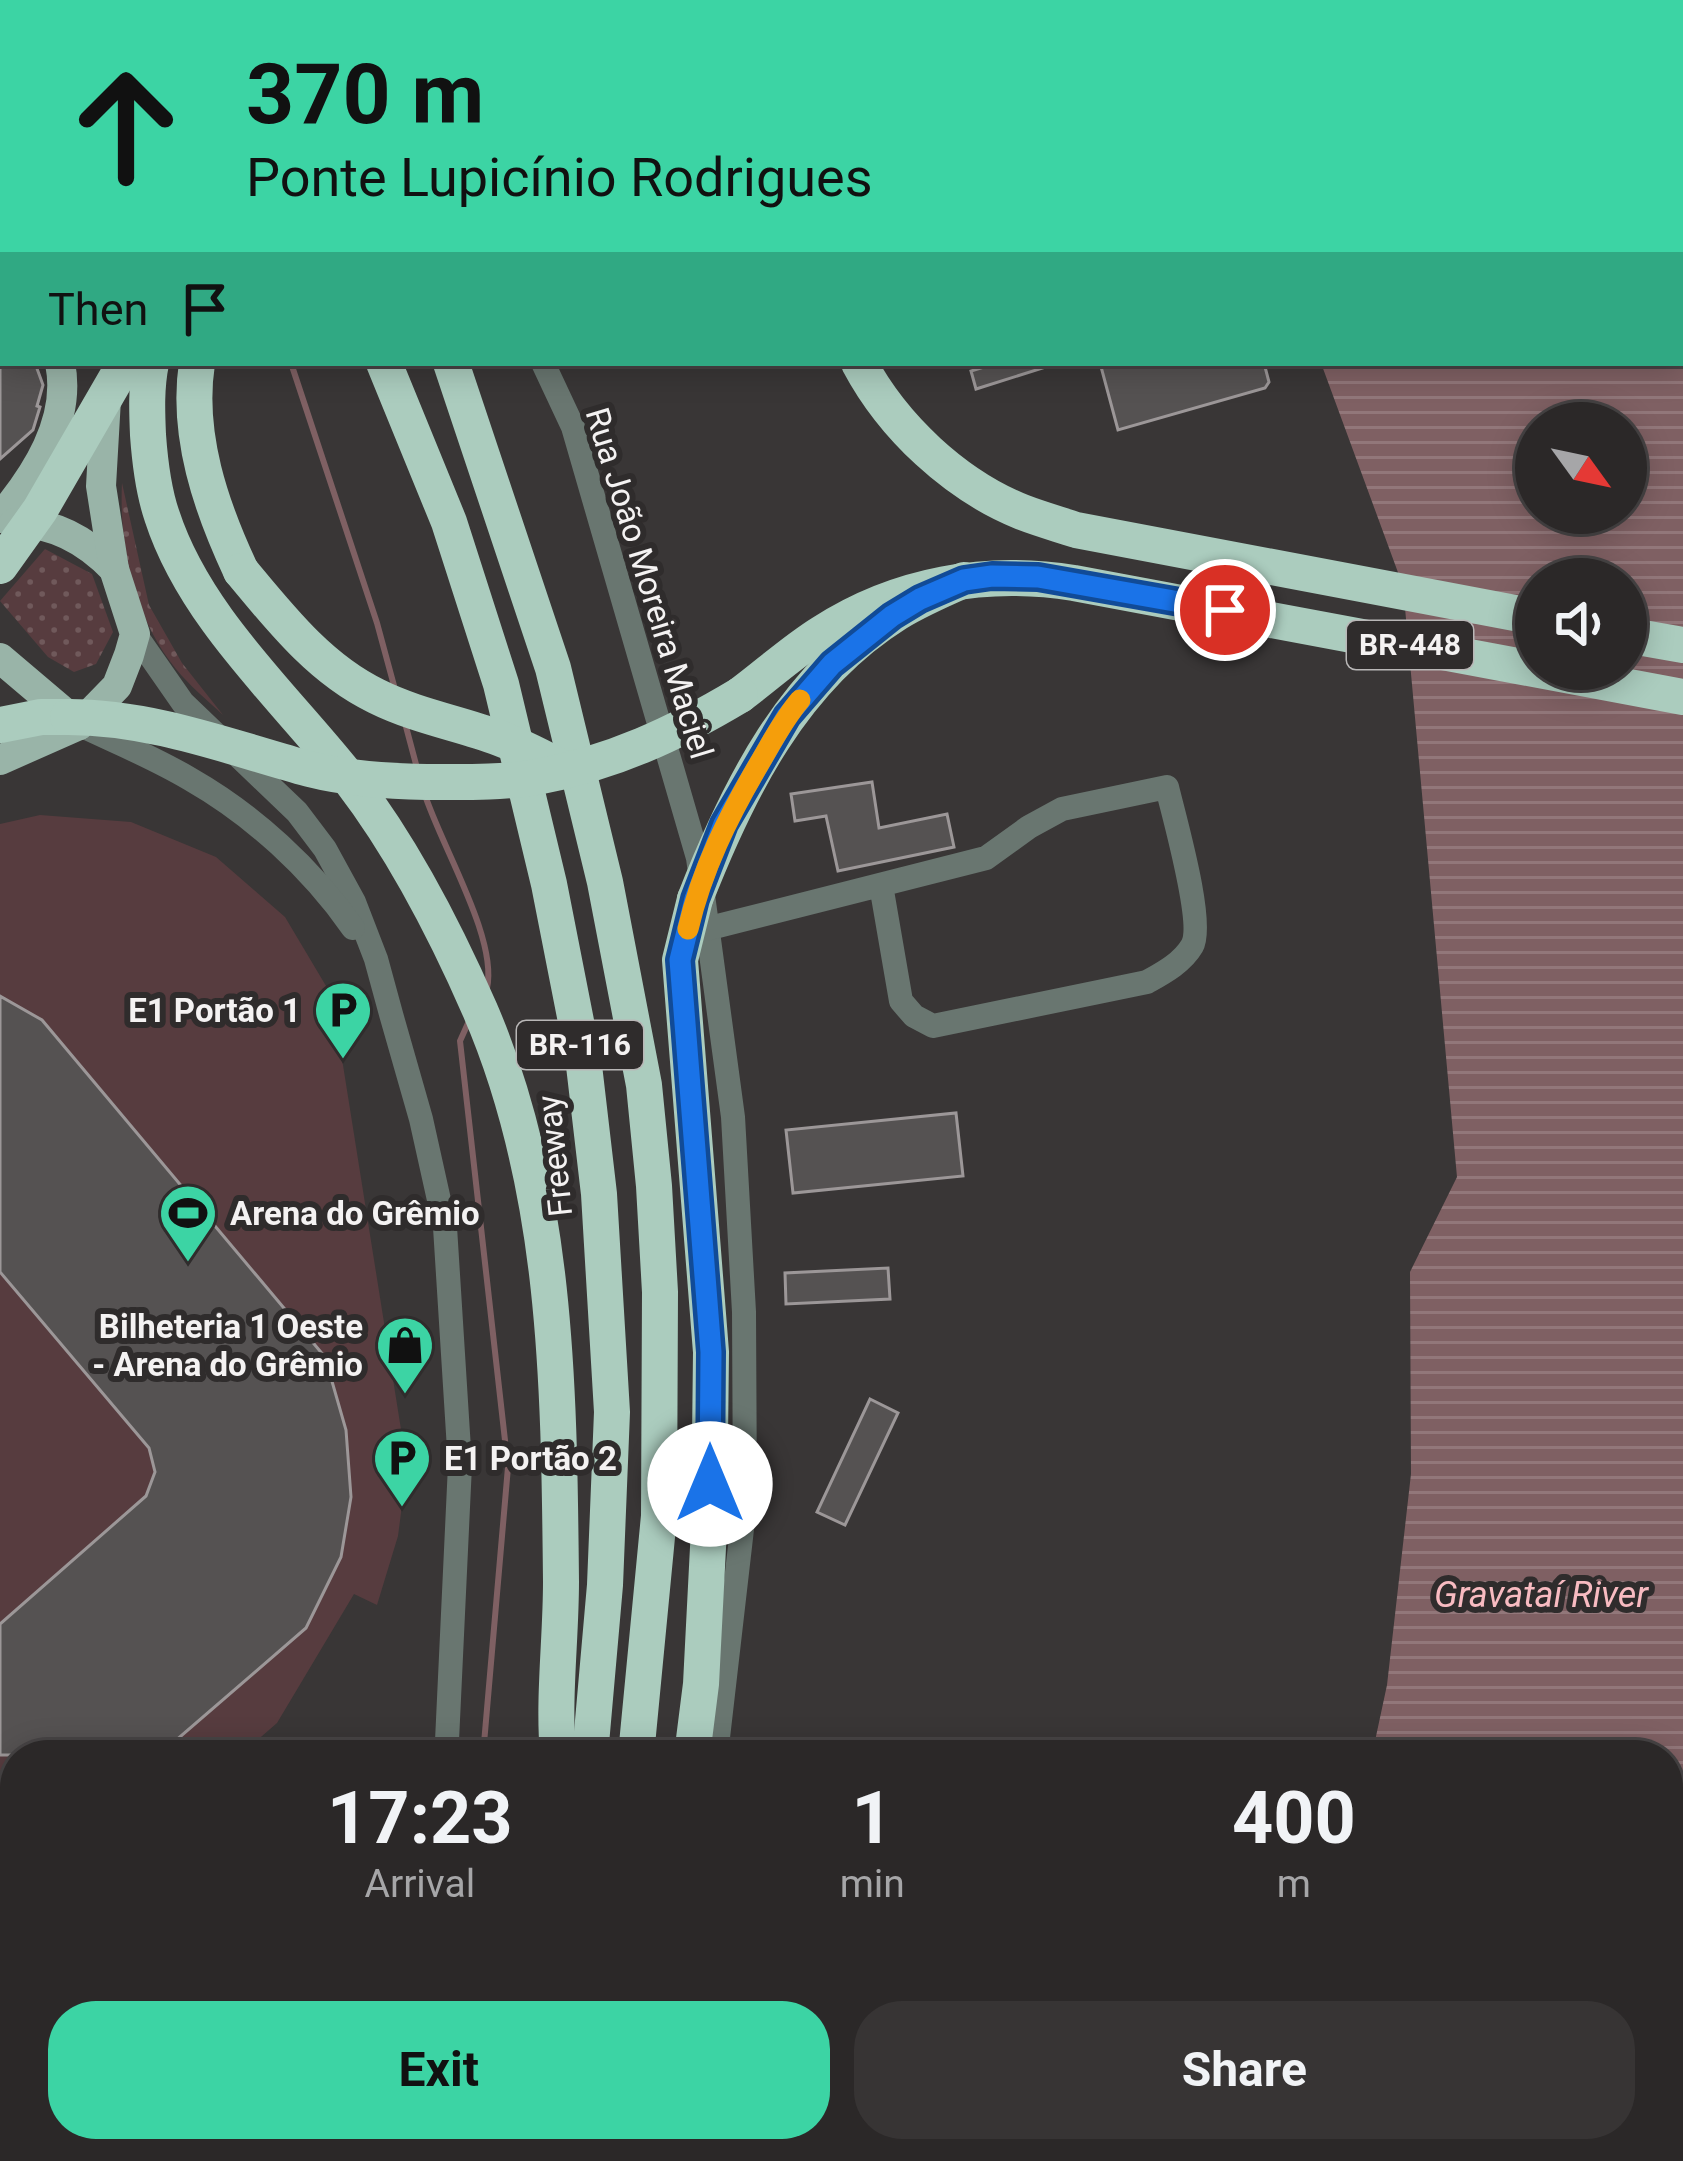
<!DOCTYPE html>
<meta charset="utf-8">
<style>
body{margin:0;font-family:Roboto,sans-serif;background:#373434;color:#f1f3f6;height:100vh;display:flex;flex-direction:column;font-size:45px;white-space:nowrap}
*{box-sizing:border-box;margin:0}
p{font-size:39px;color:#a6a6a8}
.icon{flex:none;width:66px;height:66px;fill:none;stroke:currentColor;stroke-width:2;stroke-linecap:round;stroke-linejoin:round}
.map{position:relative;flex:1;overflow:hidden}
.side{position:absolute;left:0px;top:1740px;width:1683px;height:423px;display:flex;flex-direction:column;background:#2b2828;border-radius:48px 48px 0 0;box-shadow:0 6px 30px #0003,0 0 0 3px #474445}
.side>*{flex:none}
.banner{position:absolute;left:0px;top:0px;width:1683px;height:366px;box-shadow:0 6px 30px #0003,0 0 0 3px #474445;background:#3cd4a4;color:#111;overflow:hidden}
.needle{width:78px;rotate:123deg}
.fabs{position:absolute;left:1515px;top:402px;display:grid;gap:24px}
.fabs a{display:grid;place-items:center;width:132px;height:132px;border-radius:50%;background:#2b2828;box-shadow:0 6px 30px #0003,0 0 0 3px #474445;font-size:60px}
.pin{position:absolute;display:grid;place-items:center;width:102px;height:102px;color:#fff;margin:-51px;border:6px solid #fff;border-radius:50%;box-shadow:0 3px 12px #0007}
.me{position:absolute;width:132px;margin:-66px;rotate:0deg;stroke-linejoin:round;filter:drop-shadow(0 0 9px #0008)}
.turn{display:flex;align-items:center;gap:42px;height:252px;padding:0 48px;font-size:54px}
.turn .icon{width:156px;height:156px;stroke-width:2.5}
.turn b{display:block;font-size:84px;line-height:102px}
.then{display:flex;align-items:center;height:114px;padding:0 48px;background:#0003;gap:24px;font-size:45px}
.eta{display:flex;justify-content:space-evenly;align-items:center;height:204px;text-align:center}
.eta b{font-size:72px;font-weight:700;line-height:84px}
.action{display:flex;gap:24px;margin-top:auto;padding:24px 48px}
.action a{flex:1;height:138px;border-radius:48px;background:#3cd4a4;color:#111;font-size:48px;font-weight:700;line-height:138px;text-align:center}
.action a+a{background:#373434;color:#f1f3f6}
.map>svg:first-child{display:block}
.grass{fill:url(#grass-dots)}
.garden{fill:#573c3f}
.water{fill:url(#water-rules);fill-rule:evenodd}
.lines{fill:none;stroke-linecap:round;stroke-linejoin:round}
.stream{stroke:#7f6063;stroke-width:6}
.building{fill:#555252;stroke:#9c9798;stroke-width:3}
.minor{stroke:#697670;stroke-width:24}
.major{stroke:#99b4a8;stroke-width:30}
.highway{stroke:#abccbe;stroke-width:36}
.highway-bridge{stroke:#abccbe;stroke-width:36}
.route-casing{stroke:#114b97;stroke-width:30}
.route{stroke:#1a73e8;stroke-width:21}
.slow{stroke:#f59e0b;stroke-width:21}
.labels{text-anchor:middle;stroke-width:12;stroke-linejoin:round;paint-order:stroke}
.shield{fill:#2f2c2c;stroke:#b9b7b7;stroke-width:3}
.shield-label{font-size:30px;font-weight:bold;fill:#f4f2f2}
.street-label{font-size:33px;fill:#f4f2f2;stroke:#2f2c2c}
.poi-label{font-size:33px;font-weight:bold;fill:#f4f2f2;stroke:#2f2c2c;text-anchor:end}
.water-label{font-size:36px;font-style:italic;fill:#f8bbc1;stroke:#2f2c2c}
</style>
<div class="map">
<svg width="1683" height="2161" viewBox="0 0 1683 2161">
<defs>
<pattern id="grass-dots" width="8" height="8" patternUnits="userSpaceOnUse" patternTransform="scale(3)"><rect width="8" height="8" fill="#573c3f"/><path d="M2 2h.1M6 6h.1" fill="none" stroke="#70595b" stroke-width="1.8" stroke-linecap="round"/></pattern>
<pattern id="water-rules" width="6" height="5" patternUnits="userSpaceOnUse" patternTransform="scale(3)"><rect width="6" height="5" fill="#7f6063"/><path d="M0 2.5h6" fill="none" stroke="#92777a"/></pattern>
</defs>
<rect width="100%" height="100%" fill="#393636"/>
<g class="grass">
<path d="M122,483L149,605L182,663L223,715C207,700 189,685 176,669C134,617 119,548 122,483Z"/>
<path d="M45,549L92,574L113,632L96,664L74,672L48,657L0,601Z"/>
</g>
<path class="garden" d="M40,815L131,822L216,857L285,917L332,996L407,1467L398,1536L377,1605L354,1594L277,1723L240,1755H15V1883L0,1884V824Z"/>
<path class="water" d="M1229,0H1683V2161H1285L1287,2148H1668V1755H1372L1387,1685L1411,1474L1410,1272L1457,1177L1403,586L1321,363H1680V3H1230ZM1536,423H1626V513H1536ZM1536,579H1626V669H1536Z"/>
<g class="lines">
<g class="stream">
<path d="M96,0L98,3"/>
<path d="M291,363L377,623L396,693"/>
<path d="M405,723L417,768"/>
<path d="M424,792C440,844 498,938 487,988"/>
<path d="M469,1021L460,1041L508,1467L483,1755"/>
<path d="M385,2161L388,2148"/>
</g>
</g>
<g class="building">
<path d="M0,363H35L43,385L37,406L40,407L33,430L0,459Z"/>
<path d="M997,363H1046V367L976,389L971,371Z"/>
<path d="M1100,363H1264L1269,382L1265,388L1118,430Z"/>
<path d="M872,782L879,828L947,814L954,847L838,871L826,816L795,821L791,794Z"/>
<path d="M0,996L42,1020L325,1357L346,1430L351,1497L341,1557L306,1628L159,1755H0V1624L146,1496L155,1472L149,1448L0,1272Z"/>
<path d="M956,1113L963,1176L793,1193L786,1130Z"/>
<path d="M888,1268L890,1299L786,1304L785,1273Z"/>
<path d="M870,1399L898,1413L845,1525L817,1512Z"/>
</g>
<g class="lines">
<g class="minor">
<path d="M801,0L802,3"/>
<path d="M543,363L573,427L698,858L733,1117L744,1312L745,1503L716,1755"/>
<path d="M135,634L183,703L297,812L325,849L354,902L376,959L391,1014L421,1119L445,1227L460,1465L447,1741L442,1755"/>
<path d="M82,726C118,743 155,758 190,779C253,815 311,868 353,928"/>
<path d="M706,929L986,858L1029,827L1062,809L1167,787C1174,817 1205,924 1192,946C1182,963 1163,973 1147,982L933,1026L914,1016L901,1001L881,885"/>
<path d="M0,2005L15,2006"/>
<path d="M0,2049H15"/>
<path d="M636,2161L639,2148"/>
</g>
<g class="major">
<path d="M0,17L3,22"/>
<path d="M0,143L3,150"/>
<path d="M0,518C35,476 72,421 60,363"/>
<path d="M14,523C54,522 87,541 114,569"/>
<path d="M0,658L79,725"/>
<path d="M0,760L79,725L117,686L129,655L135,634L114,569L101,486L106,399"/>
</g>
<g class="highway">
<path d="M148,0L150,3"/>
<path d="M204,0L205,3"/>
<path d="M264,0L266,3"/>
<path d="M368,0L374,3"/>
<path d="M151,363C146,387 147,412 148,435C150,463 153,490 162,516C195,618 286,698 351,781C404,850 445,930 480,1010C558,1190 559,1389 561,1582C561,1639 553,1698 558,1755"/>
<path d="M197,363C186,435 211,507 241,571"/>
<path d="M384,363L449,522L501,684L549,884L583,1057L599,1194L612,1412L605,1585L590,1755"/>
<path d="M451,363L553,668L605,882L644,1085L654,1186L660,1292L659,1516L636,1755"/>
<path d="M859,363C893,427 955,485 1022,512C1040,519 1058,524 1076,530L1536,617"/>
<path d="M1626,635L1683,645"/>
<path d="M740,695C767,675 793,651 822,633C898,584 986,569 1074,583L1683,697"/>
<path d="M0,725L41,717H68"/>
<path d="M692,1755L701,1684L709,1528L711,1352L680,960L695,899"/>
<path d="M504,2161L507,2148"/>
<path d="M558,2161L560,2148"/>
<path d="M583,2161L589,2148"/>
</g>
<g class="highway-bridge">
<path d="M0,566L40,510L125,363"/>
<path d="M241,571C280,618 320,669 376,696C416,716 458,723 499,738C523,747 544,758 566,770"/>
<path d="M68,717C152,717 229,747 309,769C348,779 387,781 427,782C463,782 501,783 537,777C612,763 675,734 740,695"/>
<path d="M695,899C738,789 793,678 897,613C918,600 941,590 964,580"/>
</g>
</g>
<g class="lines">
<g class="route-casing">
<path id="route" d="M710,1484L711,1352L680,960L695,899L724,824L787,716L832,664L892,616L920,599L964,580L992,576L1038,577L1225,610"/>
</g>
<use href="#route" class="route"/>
<path class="slow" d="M688,929C702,869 728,817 759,764C772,742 783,720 800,700"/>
</g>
<defs>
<g id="parking-pin" transform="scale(3)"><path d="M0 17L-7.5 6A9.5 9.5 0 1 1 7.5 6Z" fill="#3cd4a4" stroke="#2f2c2c"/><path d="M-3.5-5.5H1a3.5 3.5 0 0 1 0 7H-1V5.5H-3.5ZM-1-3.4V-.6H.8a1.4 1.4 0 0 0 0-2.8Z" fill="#111"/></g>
<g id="stadium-pin" transform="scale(3)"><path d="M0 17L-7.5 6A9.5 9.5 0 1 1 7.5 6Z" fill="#3cd4a4" stroke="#2f2c2c"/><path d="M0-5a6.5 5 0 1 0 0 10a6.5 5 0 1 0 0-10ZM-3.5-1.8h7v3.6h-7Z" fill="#111"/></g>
<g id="shop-pin" transform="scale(3)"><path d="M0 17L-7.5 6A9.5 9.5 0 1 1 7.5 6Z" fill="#3cd4a4" stroke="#2f2c2c"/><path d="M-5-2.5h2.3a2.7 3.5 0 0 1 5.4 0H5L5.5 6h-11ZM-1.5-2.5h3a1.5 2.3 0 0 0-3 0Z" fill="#111"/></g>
</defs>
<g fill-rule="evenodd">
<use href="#parking-pin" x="343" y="1010"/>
<use href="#stadium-pin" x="188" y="1213"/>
<use href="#shop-pin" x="405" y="1345"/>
<use href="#parking-pin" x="402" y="1458"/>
</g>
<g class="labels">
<g class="shield">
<rect x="1347" y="621" width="126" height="48" rx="9"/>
<rect x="517" y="1021" width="126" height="48" rx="9"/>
</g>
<g class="shield-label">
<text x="1410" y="655">BR-448</text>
<text x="580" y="1055">BR-116</text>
</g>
<g class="street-label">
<text transform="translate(650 583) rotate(73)" y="12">Rua João Moreira Maciel</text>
<text transform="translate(554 1156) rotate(-96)" y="12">Freeway</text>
</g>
<g class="poi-label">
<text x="301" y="1022">E1 Portão 1</text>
<text x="230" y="1225" text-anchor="start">Arena do Grêmio</text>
<text x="363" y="1338">Bilheteria 1 Oeste<tspan x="363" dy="38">- Arena do Grêmio</tspan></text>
<text x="444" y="1470" text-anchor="start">E1 Portão 2</text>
</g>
<g class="water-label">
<text x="1541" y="1607">Gravataí River</text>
</g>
</g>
</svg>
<div class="fabs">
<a><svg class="needle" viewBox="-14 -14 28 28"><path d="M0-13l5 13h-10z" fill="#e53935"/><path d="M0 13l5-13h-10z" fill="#a6a6a8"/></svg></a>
<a><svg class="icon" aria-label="sound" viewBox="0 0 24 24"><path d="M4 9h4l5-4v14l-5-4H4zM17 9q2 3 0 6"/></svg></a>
</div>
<div class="pin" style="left:1225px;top:610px;background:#d93025"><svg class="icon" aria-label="arrive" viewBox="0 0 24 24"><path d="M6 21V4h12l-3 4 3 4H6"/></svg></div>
<svg class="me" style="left:710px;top:1484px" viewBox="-20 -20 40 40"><circle r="19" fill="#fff"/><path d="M0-13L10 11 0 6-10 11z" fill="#1a73e8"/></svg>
<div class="banner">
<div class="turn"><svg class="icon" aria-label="ahead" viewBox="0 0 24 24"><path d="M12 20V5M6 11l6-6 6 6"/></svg><div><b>370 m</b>Ponte Lupicínio Rodrigues</div></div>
<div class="then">Then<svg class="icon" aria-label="arrive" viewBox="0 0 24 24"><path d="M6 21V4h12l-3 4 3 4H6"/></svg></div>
</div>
<section class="side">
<div class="eta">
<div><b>17:23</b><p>Arrival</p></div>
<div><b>1</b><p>min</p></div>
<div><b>400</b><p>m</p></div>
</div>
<div class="action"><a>Exit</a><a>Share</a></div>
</section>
</div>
